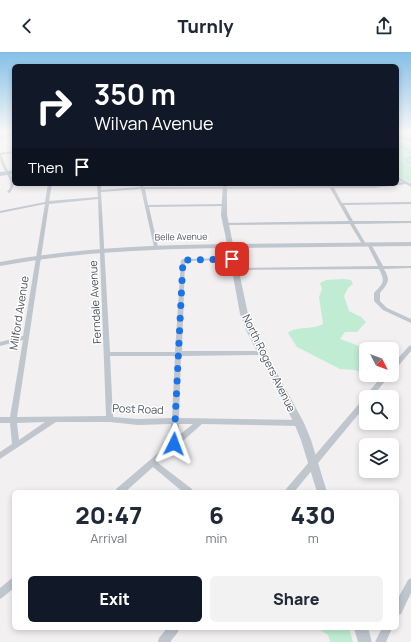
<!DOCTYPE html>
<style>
body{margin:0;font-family:Manrope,sans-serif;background:#f2f2f3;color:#1f2937;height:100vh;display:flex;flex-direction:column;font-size:15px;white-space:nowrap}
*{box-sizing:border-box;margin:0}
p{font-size:13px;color:#747a83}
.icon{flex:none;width:22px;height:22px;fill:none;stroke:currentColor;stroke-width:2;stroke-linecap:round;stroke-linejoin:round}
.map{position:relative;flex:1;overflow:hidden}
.side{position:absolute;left:12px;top:438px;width:387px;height:140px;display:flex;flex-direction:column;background:#fff;border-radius:6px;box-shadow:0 2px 6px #0003}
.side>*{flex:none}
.hud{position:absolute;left:12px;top:12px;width:387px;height:122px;border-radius:6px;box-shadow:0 2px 6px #0003;background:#111827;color:#fff;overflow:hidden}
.needle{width:26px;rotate:132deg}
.tools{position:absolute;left:359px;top:290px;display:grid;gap:8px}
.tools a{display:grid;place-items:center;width:40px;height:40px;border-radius:6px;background:#fff;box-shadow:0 2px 6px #0003;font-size:20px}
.pin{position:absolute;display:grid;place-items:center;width:34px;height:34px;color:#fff;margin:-17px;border-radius:8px;box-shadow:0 2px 6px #0006}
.me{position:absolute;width:44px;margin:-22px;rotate:3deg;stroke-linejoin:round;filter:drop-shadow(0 0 3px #0008)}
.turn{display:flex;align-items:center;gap:14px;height:84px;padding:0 16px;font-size:18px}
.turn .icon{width:52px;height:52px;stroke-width:2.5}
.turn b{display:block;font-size:28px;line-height:34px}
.then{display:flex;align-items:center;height:38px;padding:0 16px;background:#0003;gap:8px;font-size:15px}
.eta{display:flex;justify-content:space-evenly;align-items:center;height:68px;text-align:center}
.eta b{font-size:24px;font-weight:800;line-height:28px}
.cta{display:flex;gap:8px;margin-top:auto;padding:8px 16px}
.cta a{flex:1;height:46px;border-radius:6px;background:#111827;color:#fff;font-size:16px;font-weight:800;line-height:46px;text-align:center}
.cta a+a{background:#f2f2f3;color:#1f2937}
header{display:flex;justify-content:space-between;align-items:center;height:52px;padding:0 16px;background:#fff;font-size:18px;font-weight:800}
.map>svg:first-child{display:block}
.green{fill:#c1ecd4}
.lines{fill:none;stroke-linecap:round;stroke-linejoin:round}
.stream{stroke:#91d0e6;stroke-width:1}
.minor{fill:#bfc6cd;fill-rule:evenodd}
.tertiary{fill:#bfc6cd;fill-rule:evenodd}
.secondary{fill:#bfc7d2;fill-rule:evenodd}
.primary{fill:#b1bdcc;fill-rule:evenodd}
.route{stroke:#1a73e8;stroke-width:7;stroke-dasharray:0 12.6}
.labels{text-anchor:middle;stroke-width:3;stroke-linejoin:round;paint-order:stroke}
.far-street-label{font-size:9px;fill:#49525c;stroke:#fff}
.street-label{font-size:11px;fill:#49525c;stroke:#fff}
</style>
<header><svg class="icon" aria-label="back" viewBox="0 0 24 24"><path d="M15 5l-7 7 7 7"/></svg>Turnly<svg class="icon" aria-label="share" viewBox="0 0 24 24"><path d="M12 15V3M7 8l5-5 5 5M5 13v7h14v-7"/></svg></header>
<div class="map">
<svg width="411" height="590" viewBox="0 0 411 590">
<rect width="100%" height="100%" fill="#f2f0f0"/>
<g class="green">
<path d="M397,88L411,93V131L397,123Z"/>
<path d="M343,227L351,228L353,232L348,236L344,244L349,259L361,265L366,270L357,280H345L340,287L368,297H366V308H361L359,313L366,316V323H377L375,327L355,318L340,317L297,295L288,281C294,274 313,278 323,272L319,245L322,237L320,231L326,228Z"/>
<path d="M317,576H349L353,590H330L328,583Z"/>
</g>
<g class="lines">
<g class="stream">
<path d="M397,92L411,99"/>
<path d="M411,105L406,108L411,111"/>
</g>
<g class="minor">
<path d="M14,99V101L0,103V101Z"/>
<path d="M0,103L2,104C3,108 5,113 7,117C12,128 18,128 10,141L7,140L10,136L11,130C7,120 0,114 0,103Z"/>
<path d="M397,124L411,132V135L406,132L374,136H334L342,151L411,150V152L344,153L353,169H411V171L354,172L366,192L364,193L362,192L350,172L225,173L223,172L225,171L349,169L330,136L145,137L148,153L223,152L225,153L223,154L149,155L158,195L156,196L154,195L141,137L101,140L110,300H175L181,208L183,207L234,206V208H232L185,209L182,299H263L266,301L263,303L181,304L179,366L299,368L302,369L303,371L302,373L299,374L202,372L158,411L192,437L193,440H183L153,415L125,440H115L116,437L170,391L171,372L138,373L110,370H56L0,407V400L12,392L10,371H0V365H10L23,288L0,294V290L23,284L45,152L0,161V159L45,150L48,132H52L49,149L98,145L97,132H101V138L140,135L141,133H142L144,135L329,134L328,133L330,132L332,134H374L397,132V131L403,130L397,127ZM98,147L106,364L17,365L49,152ZM110,304H175L172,366L138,367L113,365ZM45,370L19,388L17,371ZM179,372H193L178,384Z"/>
<path d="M367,191H369L371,192L383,214H411V216L384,217C391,229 388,231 380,241V249L387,256L411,267V271L383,258L374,249V241C383,231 386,230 379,217L234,218L232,217L234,216L378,214L367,192Z"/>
<path d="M411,293V299L394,319H392V313L409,294Z"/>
<path d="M383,323H390L372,345H366V353L294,440H285L286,437L364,346H365L366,343Z"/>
<path d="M14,525V536L3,545L0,547V536L11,527Z"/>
<path d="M411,526V541L401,562L397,563V548L408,528Z"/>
<path d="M167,576H179L178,580L170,590H158L159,586Z"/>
<path d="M382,576H392L386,590H375Z"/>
</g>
<g class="tertiary">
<path d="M223,132H227V163L233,192L411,190V194L234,196L248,262L255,280L304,371L311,388L327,440H317L301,388L294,371L247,280L240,262L228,196C152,197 75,200 0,214V210C75,196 151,193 227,192L221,163Z"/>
<path d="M354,576H368L372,590H358Z"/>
</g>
<path class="secondary" d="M11,81H14V83L0,87V85Z"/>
<g class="primary">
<path d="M397,83L411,87V90L397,86Z"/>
<path d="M14,118V122L0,124V120Z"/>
</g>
</g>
<linearGradient id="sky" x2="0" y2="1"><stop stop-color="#85bfe7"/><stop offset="0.49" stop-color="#f9f8f8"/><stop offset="1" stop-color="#f9f8f8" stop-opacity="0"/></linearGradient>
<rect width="411" height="164" fill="url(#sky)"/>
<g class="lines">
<path class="route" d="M174,392L183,208L232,207"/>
</g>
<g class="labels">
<g class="far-street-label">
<text transform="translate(181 185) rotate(-1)" y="3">Belle Avenue</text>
</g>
<g class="street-label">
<text transform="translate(95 250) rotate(-93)" y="4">Ferndale Avenue</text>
<text transform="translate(19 261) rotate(-81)" y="4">Milford Avenue</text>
<text transform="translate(269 311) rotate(64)" y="4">North Rogers Avenue</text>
<text transform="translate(138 357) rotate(2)" y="4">Post Road</text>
</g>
</g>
</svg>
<div class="tools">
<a><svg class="needle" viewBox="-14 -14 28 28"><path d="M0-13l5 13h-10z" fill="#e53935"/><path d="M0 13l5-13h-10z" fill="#747a83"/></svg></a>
<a><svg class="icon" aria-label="search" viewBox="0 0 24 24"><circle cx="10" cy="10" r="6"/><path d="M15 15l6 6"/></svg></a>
<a><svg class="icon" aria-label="layers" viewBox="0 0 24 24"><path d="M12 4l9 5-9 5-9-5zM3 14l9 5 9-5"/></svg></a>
</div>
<div class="pin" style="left:232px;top:207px;background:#d93025"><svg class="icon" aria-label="arrive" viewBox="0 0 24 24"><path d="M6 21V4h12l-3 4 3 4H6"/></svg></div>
<svg class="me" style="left:174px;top:392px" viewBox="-20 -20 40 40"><path d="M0-17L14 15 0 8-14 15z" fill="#1a73e8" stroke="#fff" stroke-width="4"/></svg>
<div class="hud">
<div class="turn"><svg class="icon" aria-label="right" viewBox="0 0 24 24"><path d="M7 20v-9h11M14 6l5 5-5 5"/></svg><div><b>350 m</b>Wilvan Avenue</div></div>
<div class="then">Then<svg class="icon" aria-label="arrive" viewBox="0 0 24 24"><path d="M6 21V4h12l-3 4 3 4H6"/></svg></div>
</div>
<section class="side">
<div class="eta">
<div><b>20:47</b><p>Arrival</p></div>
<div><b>6</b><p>min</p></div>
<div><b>430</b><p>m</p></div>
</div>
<div class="cta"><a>Exit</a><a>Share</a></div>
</section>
</div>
